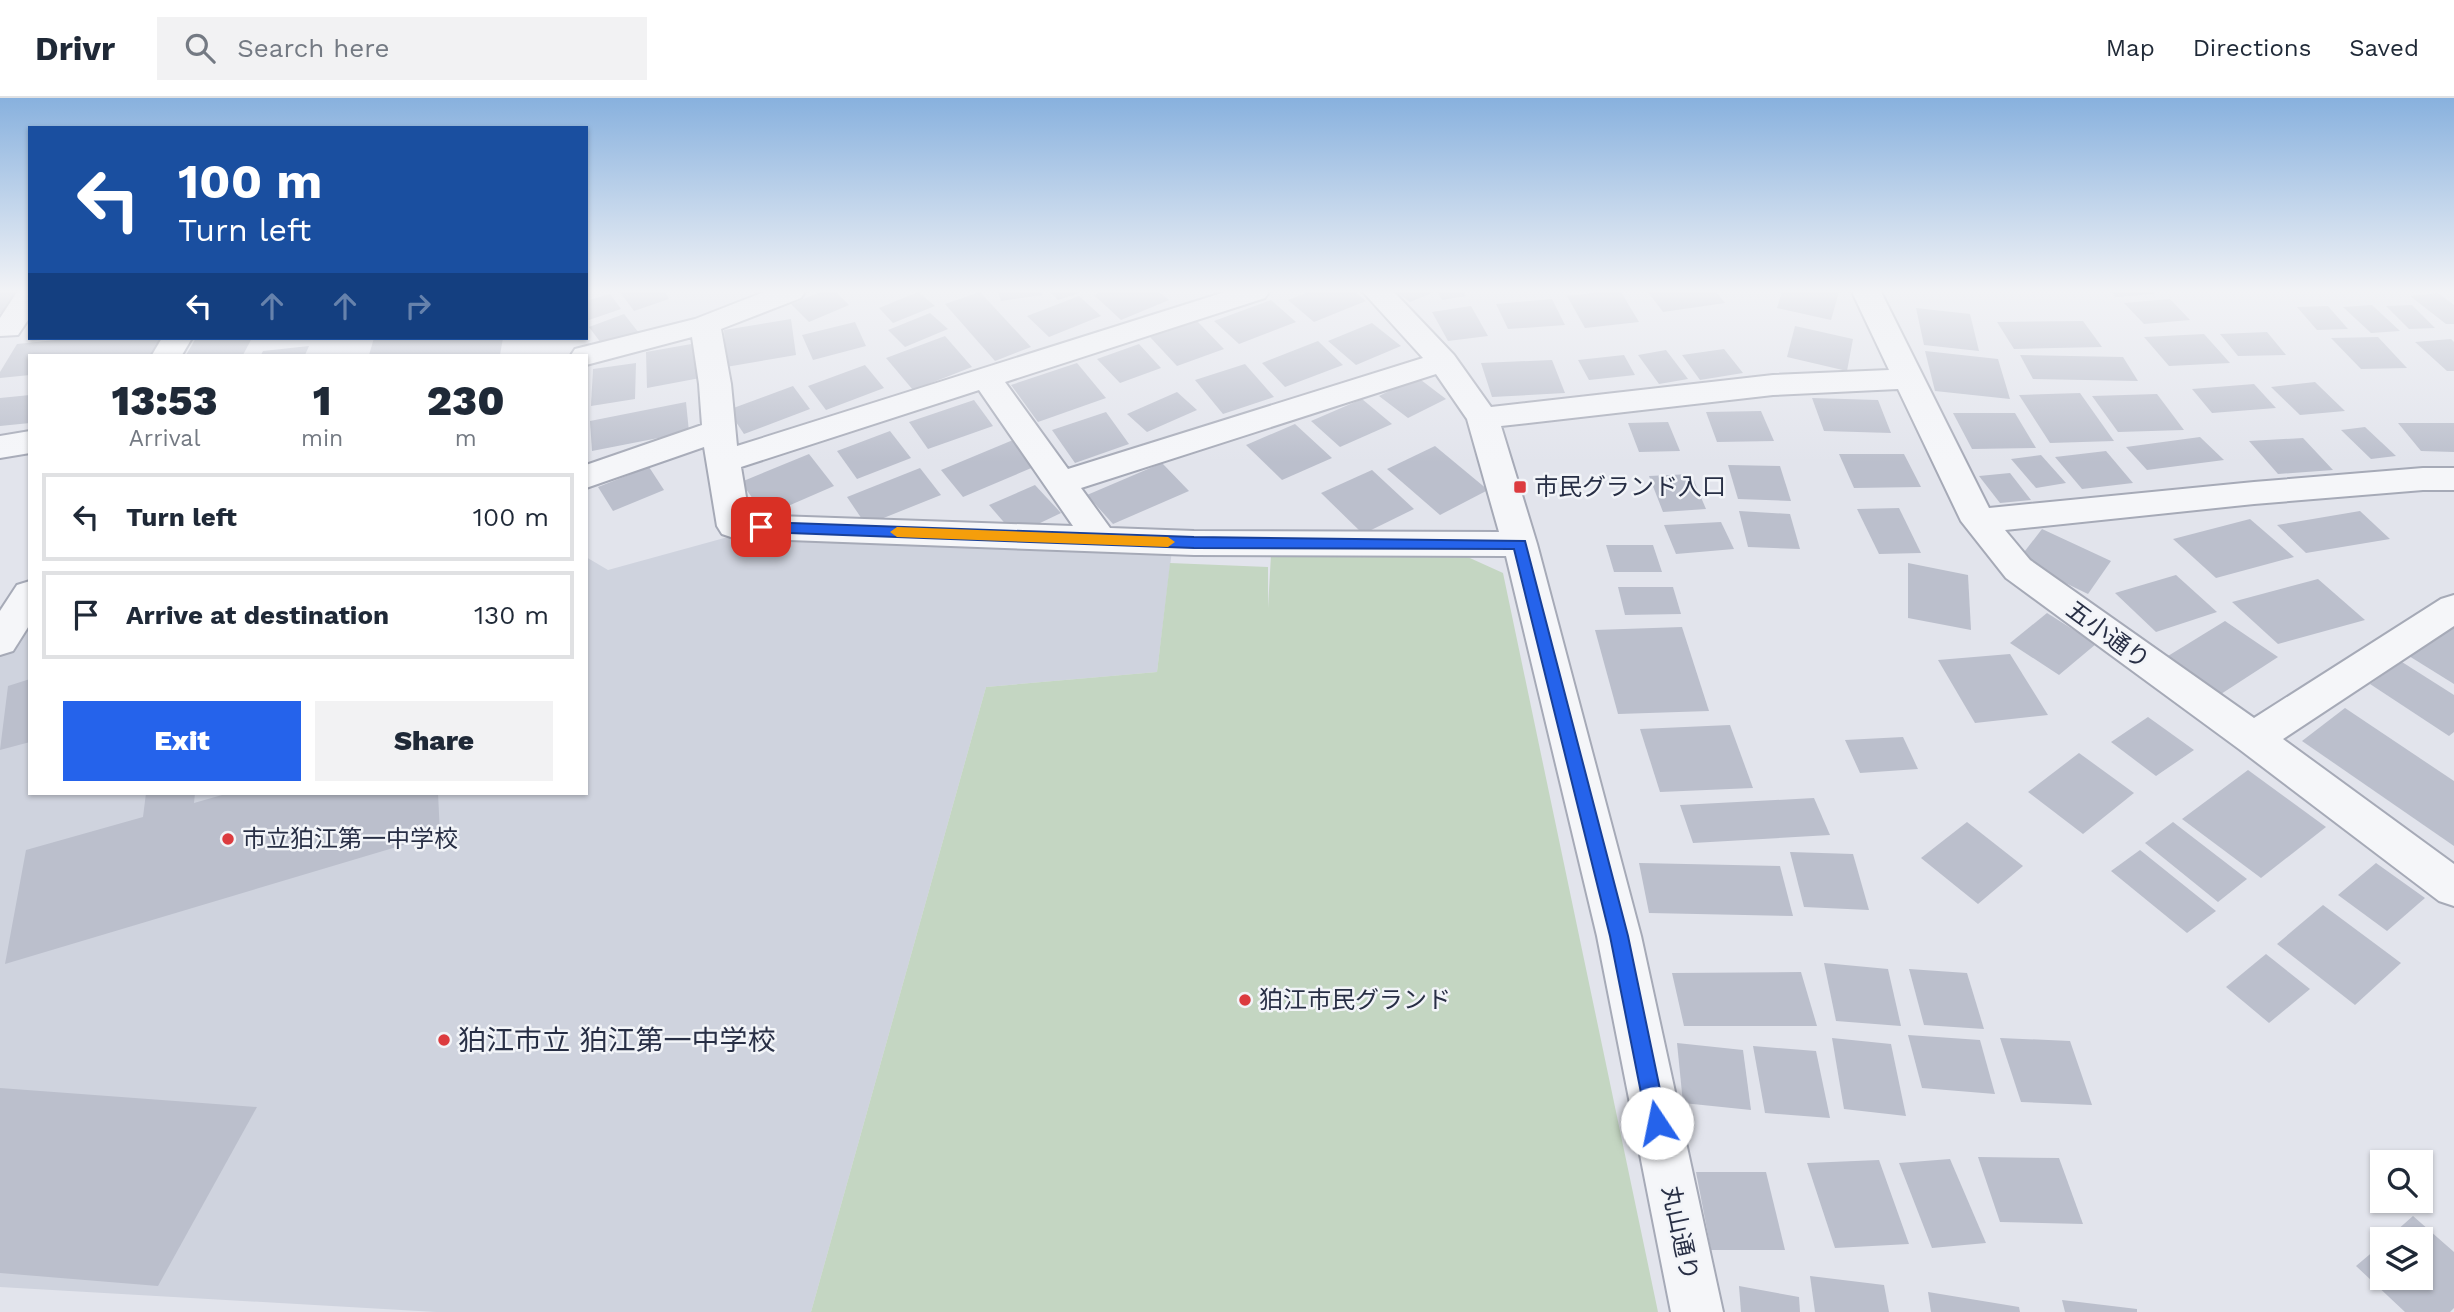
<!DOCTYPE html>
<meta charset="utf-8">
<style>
body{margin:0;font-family:"Work Sans","Noto Sans JP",sans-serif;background:#f2f2f3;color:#1f2937;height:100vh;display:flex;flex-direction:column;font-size:26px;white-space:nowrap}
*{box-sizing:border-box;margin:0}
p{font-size:23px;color:#747a83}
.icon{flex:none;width:38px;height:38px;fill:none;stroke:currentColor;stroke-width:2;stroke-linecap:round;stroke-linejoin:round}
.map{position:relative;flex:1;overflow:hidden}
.drawer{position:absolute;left:28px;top:256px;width:560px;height:441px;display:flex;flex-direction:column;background:#fff;border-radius:0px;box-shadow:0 2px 5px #0004}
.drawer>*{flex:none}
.banner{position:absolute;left:28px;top:28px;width:560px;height:214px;border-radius:0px;box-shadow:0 2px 5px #0004;background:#1a4fa0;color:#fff;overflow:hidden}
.fabs{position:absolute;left:2370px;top:1052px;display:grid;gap:14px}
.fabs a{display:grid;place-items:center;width:63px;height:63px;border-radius:0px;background:#fff;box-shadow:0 2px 5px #0004;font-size:35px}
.pin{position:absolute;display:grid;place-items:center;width:60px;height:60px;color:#fff;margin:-30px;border-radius:14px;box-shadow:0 4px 10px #0006}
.me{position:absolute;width:77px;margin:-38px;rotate:349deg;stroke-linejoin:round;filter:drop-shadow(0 0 5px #0008)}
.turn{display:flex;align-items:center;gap:24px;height:147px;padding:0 35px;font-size:32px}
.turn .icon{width:91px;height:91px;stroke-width:2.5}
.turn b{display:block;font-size:49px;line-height:60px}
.lanes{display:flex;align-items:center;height:66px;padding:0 35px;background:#0003;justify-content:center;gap:35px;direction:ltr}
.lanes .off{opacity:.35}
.eta{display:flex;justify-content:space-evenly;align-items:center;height:119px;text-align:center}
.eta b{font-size:42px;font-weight:800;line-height:49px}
.cta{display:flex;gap:14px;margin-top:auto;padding:14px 35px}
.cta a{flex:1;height:80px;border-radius:0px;background:#2563eb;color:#fff;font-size:28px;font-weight:800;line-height:80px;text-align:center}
.cta a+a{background:#f2f2f3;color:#1f2937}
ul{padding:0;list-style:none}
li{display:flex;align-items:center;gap:21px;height:88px;margin:0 14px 10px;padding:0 21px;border:4px solid #e0e1e3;border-radius:0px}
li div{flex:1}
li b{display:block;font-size:26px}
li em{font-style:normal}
header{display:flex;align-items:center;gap:42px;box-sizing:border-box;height:98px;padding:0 35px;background:#fff;border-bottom:2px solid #e0e1e3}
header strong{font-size:33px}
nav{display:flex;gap:38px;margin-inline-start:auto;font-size:24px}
.search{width:490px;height:63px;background:#f2f2f3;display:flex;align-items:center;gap:18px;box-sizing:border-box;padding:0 24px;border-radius:0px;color:#747a83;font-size:26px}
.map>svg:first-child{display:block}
.built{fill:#cfd3de}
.green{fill:#c4d6c2}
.building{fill:#bbbfcc}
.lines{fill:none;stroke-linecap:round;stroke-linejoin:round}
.minor-casing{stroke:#a6aab7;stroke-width:4}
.minor{fill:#f5f6f9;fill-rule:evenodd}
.route{fill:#2563eb;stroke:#184099;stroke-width:2}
.slow{fill:#f59e0b}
.poi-dot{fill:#dc3b3f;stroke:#f2f4f8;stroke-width:2.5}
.labels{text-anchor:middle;stroke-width:5;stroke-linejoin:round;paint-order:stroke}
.poi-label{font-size:24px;fill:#282f45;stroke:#f2f4f8;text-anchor:start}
.street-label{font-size:24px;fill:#282f45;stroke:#f2f4f8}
.near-poi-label{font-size:28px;fill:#282f45;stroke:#f2f4f8;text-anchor:start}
</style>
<header>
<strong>Drivr</strong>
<div class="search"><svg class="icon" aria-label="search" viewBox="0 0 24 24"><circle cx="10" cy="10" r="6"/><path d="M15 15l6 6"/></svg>Search here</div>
<nav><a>Map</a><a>Directions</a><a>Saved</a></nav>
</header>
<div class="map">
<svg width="2454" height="1214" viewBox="0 0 2454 1214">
<rect width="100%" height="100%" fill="#e2e4ec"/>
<path class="built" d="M728,439L1173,444L1157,574L986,589L811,1214H436L0,1189V545L30,514V695H586V459L608,472Z"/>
<path class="green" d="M1461,456L1503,475L1658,1214H811L986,589L1157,574L1170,465L1268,469V510L1271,457Z"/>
<g class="building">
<path d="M0,194H18L4,215H0Z"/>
<path d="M620,194H665L669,201L634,213Z"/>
<path d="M821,194H836L849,207L809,224L791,206Z"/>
<path d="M918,194L935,208L893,225L879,210Z"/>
<path d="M980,194L1031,249L995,263L945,206Z"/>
<path d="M998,194H1041L1042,197L1001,203Z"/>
<path d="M1050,194H1079V195L1058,202Z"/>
<path d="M1101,194H1159L1169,202L1121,222L1094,197Z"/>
<path d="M1308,194H1355L1366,203L1314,224L1288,202Z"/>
<path d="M1396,194H1434L1410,204Z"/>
<path d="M1438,194H1464L1466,198L1442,202Z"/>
<path d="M1602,194H1621L1639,224L1585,230L1567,198Z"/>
<path d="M1648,194H1716L1725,205L1663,214Z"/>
<path d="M1782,194H1839L1831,222L1777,210Z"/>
<path d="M2111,194H2153L2154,196L2116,199Z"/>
<path d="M2438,195L2454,207V226H2446L2410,198Z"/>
<path d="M610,196L621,211L586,223V203Z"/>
<path d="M1079,198L1101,218L1049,239L1027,218Z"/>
<path d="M1552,201L1565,227L1508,231L1496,206Z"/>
<path d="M2170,201L2190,222L2144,226L2124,205Z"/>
<path d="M1271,202L1296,224L1239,246L1214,223Z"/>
<path d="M2372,207L2400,233L2371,235L2343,209Z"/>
<path d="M2412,207L2435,230L2409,231L2386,208Z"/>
<path d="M1471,208L1488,238L1448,243L1432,214Z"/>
<path d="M2328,208L2348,231L2317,232L2297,209Z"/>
<path d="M1916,210L1970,216L1979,253L1924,247Z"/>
<path d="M930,215L948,231L905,249L888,232Z"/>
<path d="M624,216L639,235L604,249L589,229Z"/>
<path d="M791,221L796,257L726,269L724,232Z"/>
<path d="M1197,223L1224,251L1177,268L1150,239Z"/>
<path d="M2083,223L2102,249L2014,251L1997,224Z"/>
<path d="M855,224L866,248L813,262L802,237Z"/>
<path d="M1372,225L1401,248L1356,267L1328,243Z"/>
<path d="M1795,228L1853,241L1847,273L1787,259Z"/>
<path d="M2267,234L2286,257L2238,258L2220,236Z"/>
<path d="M2204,236L2230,265L2169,268L2144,239Z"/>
<path d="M945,238L972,269L913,292L886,260Z"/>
<path d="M2378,239L2407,270L2361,271L2331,240Z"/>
<path d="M74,240H161L152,257H30V277L0,280V274L17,246Z"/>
<path d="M196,240H252L243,257H186Z"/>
<path d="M374,240H503L500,257H369Z"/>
<path d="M2451,241L2454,244V273H2447L2415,244Z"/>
<path d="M1318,243L1343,267L1285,289L1262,265Z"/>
<path d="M697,245L700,280L647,290L646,254Z"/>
<path d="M1139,246L1161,270L1120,285L1097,261Z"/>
<path d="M309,248L305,257H261L263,253Z"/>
<path d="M1724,251L1743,275L1700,282L1682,257Z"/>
<path d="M1666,252L1688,281L1659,286L1638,257Z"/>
<path d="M1925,253L1998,261L2010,301L1935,293Z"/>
<path d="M1624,257L1635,277L1589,282L1578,262Z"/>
<path d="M2020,257L2123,259L2138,283L2033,281Z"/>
<path d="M1552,262L1565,295L1492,299L1481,265Z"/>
<path d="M636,265L635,301L591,308L593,271Z"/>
<path d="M1077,265L1106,300L1038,324L1011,287Z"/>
<path d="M1245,266L1274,299L1223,316L1195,282Z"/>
<path d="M865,267L884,290L826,312L808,288Z"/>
<path d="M1417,279L1446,301L1408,320L1379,298Z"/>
<path d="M2315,284L2345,313L2300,317L2271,289Z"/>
<path d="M2254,286L2276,310L2212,315L2192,291Z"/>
<path d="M793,288L810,311L744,336L728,312Z"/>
<path d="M1177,294L1197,312L1147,334L1127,316Z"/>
<path d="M2080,295L2114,343L2050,345L2019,297Z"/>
<path d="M2157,296L2184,332L2118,334L2092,298Z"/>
<path d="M30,297V325L0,328V300Z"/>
<path d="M1812,300L1878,302L1891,335L1824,333Z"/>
<path d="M1362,301L1392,326L1340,349L1311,323Z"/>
<path d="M974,302L993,328L928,351L909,324Z"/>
<path d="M686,304L689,334L592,353L590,323Z"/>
<path d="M1761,313L1774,343L1717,344L1706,314Z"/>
<path d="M1106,314L1129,346L1075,365L1052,332Z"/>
<path d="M1953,315H2015L2036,350L1972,351Z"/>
<path d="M1668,324L1680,353L1639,354L1628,325Z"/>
<path d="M2398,325H2454V354L2421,353Z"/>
<path d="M1295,326L1332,360L1282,382L1246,347Z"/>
<path d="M2365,329L2396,358L2371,361L2341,332Z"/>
<path d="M890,333L911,360L857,381L837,353Z"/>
<path d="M2200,339L2224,362L2147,372L2126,349Z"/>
<path d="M2303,340L2333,372L2278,376L2249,343Z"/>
<path d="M1013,342L1036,368L963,399L941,372Z"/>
<path d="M1435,348L1488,392L1440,417L1387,371Z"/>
<path d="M2106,353L2133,385L2082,391L2055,359Z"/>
<path d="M809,356L834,388L765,418L741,384Z"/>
<path d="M1839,356H1904L1921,389L1854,390Z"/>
<path d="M2041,357L2066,385L2036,390L2011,361Z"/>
<path d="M1162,365L1189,393L1113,426L1087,397Z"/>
<path d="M1728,367L1780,368L1791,403L1738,401Z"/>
<path d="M649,369L664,392L613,413L598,389Z"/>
<path d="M920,370L941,397L866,427L847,399Z"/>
<path d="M1372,372L1414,411L1363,436L1321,395Z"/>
<path d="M2010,375L2031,402L2000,405L1979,378Z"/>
<path d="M1691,376L1706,411L1663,414L1649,378Z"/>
<path d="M1035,387L1061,415L1015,437L989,407Z"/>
<path d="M1899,410L1921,455L1879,456L1857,411Z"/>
<path d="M1739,413L1790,416L1800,451L1748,449Z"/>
<path d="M2360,413L2390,441L2306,455L2277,427Z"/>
<path d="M2250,421L2294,459L2216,480L2173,441Z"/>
<path d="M1721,424L1734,451L1676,456L1664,427Z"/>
<path d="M2042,431L2111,463L2088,496L2018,462Z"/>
<path d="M1606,447H1653L1662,474H1614Z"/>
<path d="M1908,465L1968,477L1971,532L1908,520Z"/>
<path d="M2176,477L2217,514L2156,534L2115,495Z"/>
<path d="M2318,481L2365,522L2278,546L2232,504Z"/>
<path d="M1618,489H1673L1681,516L1625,517Z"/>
<path d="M2047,515L2096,546L2059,577L2010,545Z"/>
<path d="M2454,522V586L2409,558Z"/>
<path d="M2225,523L2278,559L2221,596L2168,558Z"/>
<path d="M1682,529L1709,613L1618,616L1595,532Z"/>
<path d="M2010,556L2048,617L1975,625L1938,562Z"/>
<path d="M2402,564L2454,597V634L2449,638L2370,586Z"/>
<path d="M30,581V644L0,652L8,588Z"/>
<path d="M2345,610L2454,683V748L2302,643Z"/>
<path d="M2148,619L2194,652L2156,678L2111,644Z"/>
<path d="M1730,627L1753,690L1660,694L1640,631Z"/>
<path d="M1903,639L1918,671L1860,675L1845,642Z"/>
<path d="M2079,655L2134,695L2083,736L2028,694Z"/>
<path d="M2248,672L2326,729L2261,780L2182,721Z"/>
<path d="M146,695H195L194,705L229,695H438L440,736L5,866L26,752L143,719Z"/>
<path d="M1814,700L1830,737L1693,745L1680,707Z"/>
<path d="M1967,724L2023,768L1978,806L1921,760Z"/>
<path d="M2173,724L2247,781L2218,804L2145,745Z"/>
<path d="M2140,752L2216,813L2187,835L2111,773Z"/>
<path d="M1790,754L1853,756L1869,812L1804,809Z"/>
<path d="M1639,765L1780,768L1793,818L1649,815Z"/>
<path d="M2376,765L2425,800L2387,833L2338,797Z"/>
<path d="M2323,807L2401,865L2355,907L2277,846Z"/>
<path d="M2266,856L2310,891L2269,925L2226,889Z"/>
<path d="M1824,865L1888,871L1901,928L1836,923Z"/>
<path d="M1909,871L1967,875L1984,931L1924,927Z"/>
<path d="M1801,874L1817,928H1684L1672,875Z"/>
<path d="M1908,937L1980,942L1995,996L1922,990Z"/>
<path d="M1832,940L1891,946L1906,1018L1844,1011Z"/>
<path d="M2000,940L2070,943L2092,1007L2021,1004Z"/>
<path d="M1677,945L1743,952L1751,1012L1683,1005Z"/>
<path d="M1753,948L1816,953L1830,1020L1765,1015Z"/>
<path d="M0,990L257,1009L158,1188L0,1175Z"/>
<path d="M1978,1059L2059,1060L2083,1126L2000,1124Z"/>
<path d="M1950,1061L1986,1145L1932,1150L1899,1065Z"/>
<path d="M1879,1062L1909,1146L1835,1150L1807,1065Z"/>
<path d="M1696,1074H1766L1785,1152H1711Z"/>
<path d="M2413,1118L2454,1154V1210L2450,1214H2405L2356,1168L2382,1146V1180H2420V1141H2387Z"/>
<path d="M1810,1178L1884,1187L1889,1214H1815Z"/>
<path d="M1739,1188L1799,1199L1800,1214H1741Z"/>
<path d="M1928,1194L2019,1209L2020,1214H1931Z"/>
<path d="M2062,1202L2137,1211V1214H2065Z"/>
</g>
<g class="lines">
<g class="minor-casing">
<g id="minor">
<path d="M17,194H30V219L18,237L0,238V220Z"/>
<path d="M764,194H805L801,200L721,231L731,286L737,348L1225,194H1269L1265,200L1005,284L1068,371L1423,260L1363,194H1394L1454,257L1491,309L1773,277L1889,272L1852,194H1881L1989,410L2254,384L2423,370H2454V392H2423L2254,406L2005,432L2030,462L2254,620L2441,501L2454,497V528L2283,641L2454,766V808L2439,803L2239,651L2006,480L1961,423L1898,291L1773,297L1501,328L1537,446L1641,838L1723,1214H1671L1597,838L1506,458L1194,457L734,440L722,436L717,428L704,349L586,390V367L702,327L699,286L692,239L586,267V257H571L575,251L695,221ZM1436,276L1467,321L1499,434L1194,433L1110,430L1081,390ZM979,292L1073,428L749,417L741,369Z"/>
<path d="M162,240H192L182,257H152Z"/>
<path d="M30,333V355L0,360V338Z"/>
<path d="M30,483V526L13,553L0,557V513L17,487Z"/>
</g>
</g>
<use href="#minor" class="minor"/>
</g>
<linearGradient id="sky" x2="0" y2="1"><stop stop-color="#88b1de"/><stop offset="0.53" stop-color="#f2f3f6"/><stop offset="1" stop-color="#f2f3f6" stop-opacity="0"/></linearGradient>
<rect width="2454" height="364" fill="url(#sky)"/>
<path class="route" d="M761,424L1194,439L1525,443L1628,838L1667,1025L1664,1032L1657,1035L1650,1032L1647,1025L1610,838L1514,451L1194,450L761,434L753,429Z"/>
<path class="slow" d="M897,429L1168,439L1175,444L1168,449L897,439L890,434Z"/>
<g class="poi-dot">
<rect x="1513" y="382" width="14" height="14" rx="3.5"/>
<circle cx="228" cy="741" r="7"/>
<circle cx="1245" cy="902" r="7"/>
<circle cx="444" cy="942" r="7"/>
</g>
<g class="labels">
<g class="poi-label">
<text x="1534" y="397">市民グランド入口</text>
<text x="242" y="749">市立狛江第一中学校</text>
<text x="1259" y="910">狛江市民グランド</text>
</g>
<g class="street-label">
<text transform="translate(2108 537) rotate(36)" y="8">五小通り</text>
<text transform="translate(1680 1135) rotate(78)" y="8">丸山通り</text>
</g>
<g class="near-poi-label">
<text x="458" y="952">狛江市立 狛江第一中学校</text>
</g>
</g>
</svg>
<div class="fabs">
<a><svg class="icon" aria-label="search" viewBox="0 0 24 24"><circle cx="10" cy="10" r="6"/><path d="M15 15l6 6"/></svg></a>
<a><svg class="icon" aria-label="layers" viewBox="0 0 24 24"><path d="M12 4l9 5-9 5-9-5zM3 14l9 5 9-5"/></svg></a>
</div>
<div class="pin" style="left:761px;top:429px;background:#d93025"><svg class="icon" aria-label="arrive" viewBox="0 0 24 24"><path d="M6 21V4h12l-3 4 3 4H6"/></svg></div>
<svg class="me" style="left:1657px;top:1025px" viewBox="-20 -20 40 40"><circle r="19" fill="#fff"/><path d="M0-13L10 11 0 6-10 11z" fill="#2563eb"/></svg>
<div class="banner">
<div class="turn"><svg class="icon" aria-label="left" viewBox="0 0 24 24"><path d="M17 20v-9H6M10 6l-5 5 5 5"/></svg><div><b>100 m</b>Turn left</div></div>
<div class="lanes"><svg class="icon" aria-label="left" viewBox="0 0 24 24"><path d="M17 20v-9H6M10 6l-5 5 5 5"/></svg><svg class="icon off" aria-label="ahead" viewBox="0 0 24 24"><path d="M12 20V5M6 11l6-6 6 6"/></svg><svg class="icon off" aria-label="ahead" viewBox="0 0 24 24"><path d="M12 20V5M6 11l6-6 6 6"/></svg><svg class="icon off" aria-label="right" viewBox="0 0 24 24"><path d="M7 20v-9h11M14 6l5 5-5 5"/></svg></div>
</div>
<section class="drawer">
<div class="eta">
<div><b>13:53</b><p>Arrival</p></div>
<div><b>1</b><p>min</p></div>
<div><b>230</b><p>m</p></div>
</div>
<ul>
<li><svg class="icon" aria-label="left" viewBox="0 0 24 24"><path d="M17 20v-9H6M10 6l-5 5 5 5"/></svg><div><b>Turn left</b></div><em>100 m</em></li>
<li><svg class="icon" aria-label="arrive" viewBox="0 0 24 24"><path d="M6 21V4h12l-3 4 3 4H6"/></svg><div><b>Arrive at destination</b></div><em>130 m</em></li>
</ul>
<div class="cta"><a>Exit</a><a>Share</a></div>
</section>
</div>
